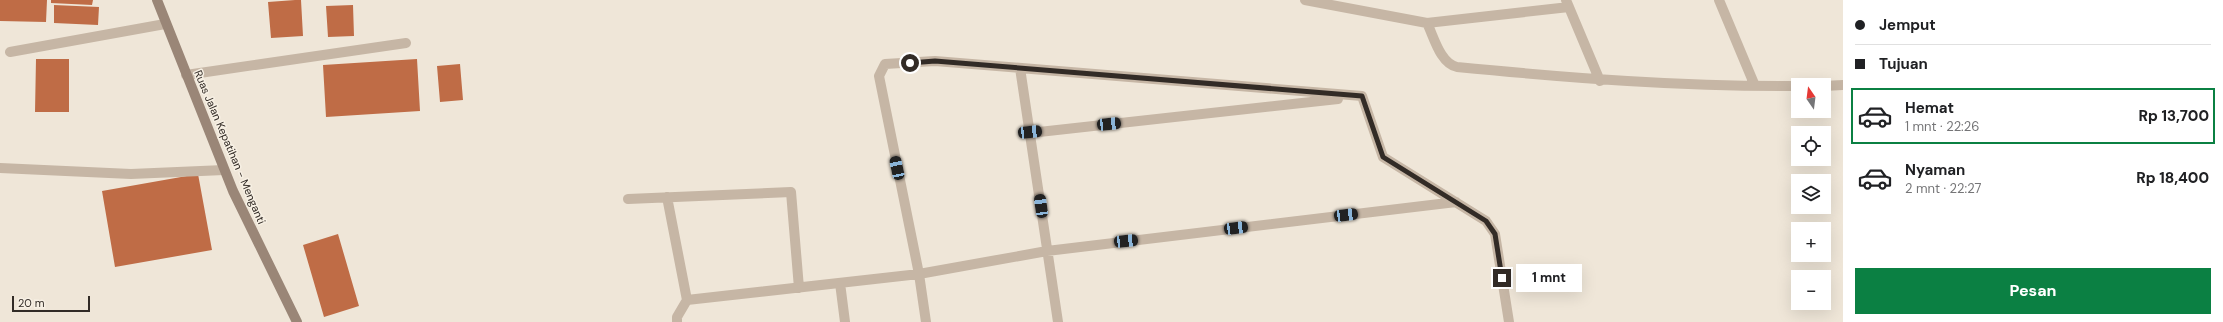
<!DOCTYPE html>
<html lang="id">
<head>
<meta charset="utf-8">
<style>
	body { margin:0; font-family:"DM Sans",sans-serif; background:#f6f6f6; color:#202124; height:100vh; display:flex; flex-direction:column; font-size:15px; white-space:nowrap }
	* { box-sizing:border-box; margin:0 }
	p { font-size:13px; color:#757577 }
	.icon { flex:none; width:22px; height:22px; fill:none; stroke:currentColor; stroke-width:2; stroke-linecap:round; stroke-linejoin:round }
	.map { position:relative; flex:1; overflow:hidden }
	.sheet { display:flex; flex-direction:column; background:#fff; width:380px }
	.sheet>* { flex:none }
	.hud { display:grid; align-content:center; height:88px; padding:0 12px; background:#fff }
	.needle { width:26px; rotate:346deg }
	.buttons { position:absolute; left:1791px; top:78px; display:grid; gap:8px }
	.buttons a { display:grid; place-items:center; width:40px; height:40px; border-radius:0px; background:#fff; box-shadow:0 4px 16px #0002; font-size:20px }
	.scale { position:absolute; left:12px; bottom:10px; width:78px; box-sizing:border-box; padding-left:4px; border:2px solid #322b26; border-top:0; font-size:11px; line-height:14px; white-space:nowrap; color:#322b26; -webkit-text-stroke:3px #f7f0e4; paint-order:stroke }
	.end { position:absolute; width:18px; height:18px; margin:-9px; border:5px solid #322b26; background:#fff; box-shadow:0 0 0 2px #fff }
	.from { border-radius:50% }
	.bubble { position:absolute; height:28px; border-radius:0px; background:#fff; box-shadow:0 4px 16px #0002; font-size:13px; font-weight:800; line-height:28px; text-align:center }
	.car { position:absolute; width:12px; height:24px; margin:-12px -6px; border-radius:5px; box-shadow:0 0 3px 1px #0007; background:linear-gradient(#222 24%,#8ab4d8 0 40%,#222 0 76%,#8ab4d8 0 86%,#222 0) }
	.hud b { display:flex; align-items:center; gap:14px; height:38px; font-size:15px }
	.hud b+b { border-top:1px solid #e0e0e0 }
	.hud i { width:10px; height:10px; background:#202124 }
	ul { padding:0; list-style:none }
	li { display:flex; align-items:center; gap:12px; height:56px; margin:0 8px 6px; padding:0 4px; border:2px solid transparent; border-radius:0px }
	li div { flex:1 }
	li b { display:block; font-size:15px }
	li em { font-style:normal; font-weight:800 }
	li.active { border-color:#0b8043 }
	li>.icon { width:36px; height:36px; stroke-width:1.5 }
	.action { display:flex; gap:8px; margin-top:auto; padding:8px 12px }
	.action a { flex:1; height:46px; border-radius:0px; background:#0b8043; color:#fff; font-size:16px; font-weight:800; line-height:46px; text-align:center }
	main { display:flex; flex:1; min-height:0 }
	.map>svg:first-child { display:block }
</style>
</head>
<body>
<main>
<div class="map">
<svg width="1843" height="322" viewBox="0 0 1843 322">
	<rect width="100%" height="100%" fill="#efe6d8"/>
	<path fill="#bf6c46" d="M0,0H47L46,22L0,21Z
		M51,0H93L92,5L51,3Z
		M295,0H301L303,36L271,38L268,2Z
		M54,5L99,7L98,25L54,23Z
		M353,5L354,36L328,37L326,6Z
		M36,59H69V112H35Z
		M417,59L420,111L326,117L323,65Z
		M460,64L463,100L440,102L437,66Z
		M198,174L212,250L115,267L102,191Z
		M338,234L359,306L324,317L303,245Z"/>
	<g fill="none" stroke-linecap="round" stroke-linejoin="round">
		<path stroke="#c6b6a5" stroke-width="10" d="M10,52L165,24
			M186,75L406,43"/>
		<path stroke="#c6b6a5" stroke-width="10" d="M1305,0L1427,23C1434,37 1440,63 1457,67C1571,78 1684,87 1798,86
			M1566,0L1600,81
			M1719,0L1755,86
			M1427,23L1569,7
			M1020,68L1058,322
			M1824,86L1843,85
			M1362,96L935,61L885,64L879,76L919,274L1047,251L1456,202
			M1362,96L1383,157L1486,221L1495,234L1509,322
			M1030,133L1338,99
			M0,168L131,174L224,170
			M667,197L687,300L677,317V322
			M628,199L791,192L799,288
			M840,283L845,322
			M687,300L919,274L926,322"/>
		<path stroke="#9a8677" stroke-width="10" d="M157,0L233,191L297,322"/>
	</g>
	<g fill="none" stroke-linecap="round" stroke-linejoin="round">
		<path stroke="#322b26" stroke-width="5" d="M910,63L935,61L1362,96L1383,157L1486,221L1495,234L1502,278"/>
	</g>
	<g text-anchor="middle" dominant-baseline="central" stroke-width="3" stroke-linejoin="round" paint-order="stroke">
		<g font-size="11" fill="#322b26" stroke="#f7f0e4">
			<text transform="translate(230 147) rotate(67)">Ruas Jalan Kepatihan - Menganti</text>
		</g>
	</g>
</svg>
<div class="buttons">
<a><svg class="needle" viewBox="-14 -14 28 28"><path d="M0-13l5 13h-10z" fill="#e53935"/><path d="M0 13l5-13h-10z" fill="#757577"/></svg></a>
<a><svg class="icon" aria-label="locate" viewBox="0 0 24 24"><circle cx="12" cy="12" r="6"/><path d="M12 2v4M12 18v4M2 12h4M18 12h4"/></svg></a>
<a><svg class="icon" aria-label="layers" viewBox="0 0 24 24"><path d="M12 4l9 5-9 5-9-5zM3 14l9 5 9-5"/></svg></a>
<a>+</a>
<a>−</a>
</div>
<div class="scale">20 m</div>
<i class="end from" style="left:910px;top:63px"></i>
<i class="end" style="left:1502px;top:278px"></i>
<div class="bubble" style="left:1516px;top:264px;width:66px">1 mnt</div>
<i class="car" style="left:1109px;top:124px;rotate:84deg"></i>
<i class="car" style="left:1030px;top:132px;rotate:84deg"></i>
<i class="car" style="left:897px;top:168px;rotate:348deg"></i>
<i class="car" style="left:1041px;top:206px;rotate:352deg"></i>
<i class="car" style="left:1346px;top:215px;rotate:83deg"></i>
<i class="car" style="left:1236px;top:228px;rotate:83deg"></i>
<i class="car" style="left:1126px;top:241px;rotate:84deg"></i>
</div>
<section class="sheet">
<div class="hud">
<b><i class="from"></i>Jemput</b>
<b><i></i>Tujuan</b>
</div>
<ul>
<li class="active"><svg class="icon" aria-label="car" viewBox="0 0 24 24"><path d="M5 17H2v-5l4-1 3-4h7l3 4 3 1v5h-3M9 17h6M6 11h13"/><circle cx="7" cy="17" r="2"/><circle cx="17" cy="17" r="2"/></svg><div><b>Hemat</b><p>1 mnt · 22:26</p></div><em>Rp 13,700</em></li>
<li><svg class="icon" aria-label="car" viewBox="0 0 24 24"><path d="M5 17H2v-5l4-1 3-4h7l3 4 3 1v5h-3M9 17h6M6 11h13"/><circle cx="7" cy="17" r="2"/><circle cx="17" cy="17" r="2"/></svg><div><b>Nyaman</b><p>2 mnt · 22:27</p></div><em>Rp 18,400</em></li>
</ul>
<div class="action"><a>Pesan</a></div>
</section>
</main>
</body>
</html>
